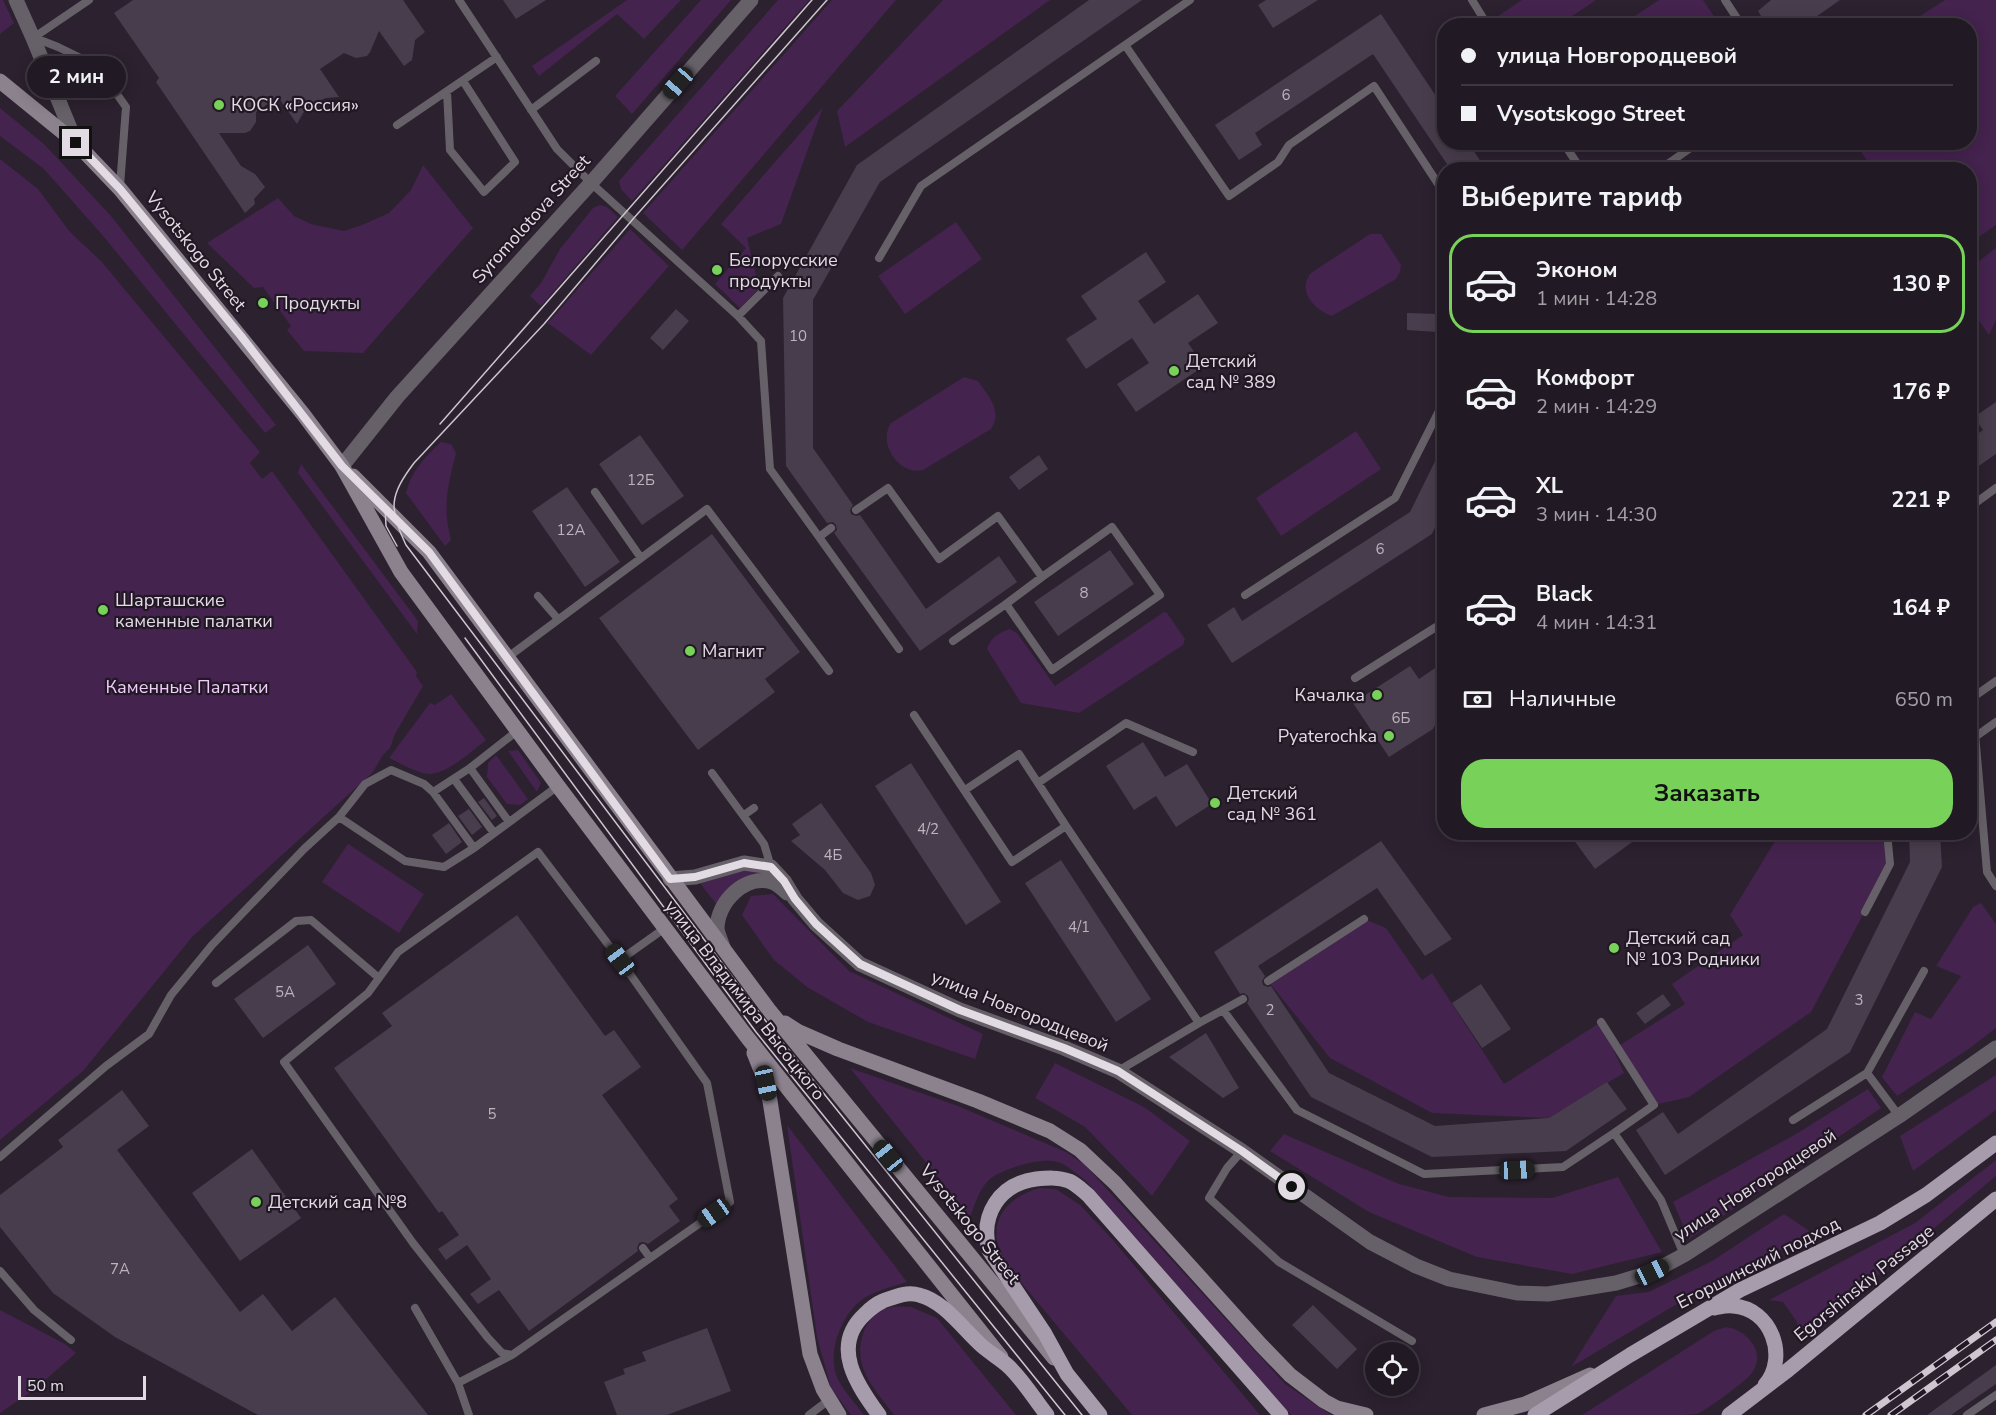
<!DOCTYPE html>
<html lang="ru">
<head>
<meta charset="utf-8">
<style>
	body { margin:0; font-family:"Nunito Sans",sans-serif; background:#2d2630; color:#f1f3f6; height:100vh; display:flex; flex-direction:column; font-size:22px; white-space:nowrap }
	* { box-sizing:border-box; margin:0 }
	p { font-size:20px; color:#a2a0a6 }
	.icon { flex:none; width:33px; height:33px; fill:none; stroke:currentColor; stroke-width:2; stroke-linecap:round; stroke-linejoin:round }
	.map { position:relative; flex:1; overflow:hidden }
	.panel { position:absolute; left:1437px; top:162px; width:540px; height:678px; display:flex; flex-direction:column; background:#211923; border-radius:24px; box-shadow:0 3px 15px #0003,0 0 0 2px #3e3841 }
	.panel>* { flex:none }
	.guide { position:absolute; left:1437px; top:18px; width:540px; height:132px; border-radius:24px; box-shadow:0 3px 15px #0003,0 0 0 2px #3e3841; display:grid; align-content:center; height:132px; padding:0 24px; background:#211923 }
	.tools { position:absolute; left:1365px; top:1342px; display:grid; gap:12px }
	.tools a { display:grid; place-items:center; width:54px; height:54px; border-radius:50%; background:#211923; box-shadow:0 3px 15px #0003,0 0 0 2px #3e3841; font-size:30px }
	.scale { position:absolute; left:18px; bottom:15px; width:128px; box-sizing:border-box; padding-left:6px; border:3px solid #e2dbe4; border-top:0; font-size:16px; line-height:21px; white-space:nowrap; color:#e2dbe4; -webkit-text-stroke:4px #221825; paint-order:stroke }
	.end { position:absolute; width:27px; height:27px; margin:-14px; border:8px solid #e2dbe4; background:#111; box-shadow:0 0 0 3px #111 }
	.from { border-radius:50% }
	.bubble { position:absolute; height:42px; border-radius:21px; background:#211923; box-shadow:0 3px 15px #0003,0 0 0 2px #3e3841; font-size:20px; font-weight:700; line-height:42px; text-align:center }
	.car { position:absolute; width:18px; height:36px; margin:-18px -9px; border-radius:8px; box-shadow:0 0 4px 2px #0007; background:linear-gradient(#222 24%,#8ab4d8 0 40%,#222 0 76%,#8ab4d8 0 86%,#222 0) }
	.guide b { display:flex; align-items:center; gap:21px; height:57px; font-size:22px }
	.guide b+b { border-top:2px solid #3e3841 }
	.guide i { width:15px; height:15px; background:#f1f3f6 }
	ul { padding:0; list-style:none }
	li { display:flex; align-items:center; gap:18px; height:99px; margin:0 12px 9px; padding:0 12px; border:3px solid transparent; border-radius:24px }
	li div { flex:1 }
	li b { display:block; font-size:22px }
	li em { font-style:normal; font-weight:700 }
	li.on { border-color:#78d158 }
	li>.icon { width:54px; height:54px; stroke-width:1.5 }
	h2 { padding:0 24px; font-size:27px; line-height:72px }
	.pay { display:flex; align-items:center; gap:15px; height:66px; padding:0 24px; font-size:22px }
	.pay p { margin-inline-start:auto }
	.primary-button { display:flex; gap:12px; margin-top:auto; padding:12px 24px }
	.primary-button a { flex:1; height:69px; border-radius:24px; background:#78d158; color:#111; font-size:24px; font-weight:700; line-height:69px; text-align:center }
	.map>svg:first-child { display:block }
</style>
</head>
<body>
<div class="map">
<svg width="1996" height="1415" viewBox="0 0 1996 1415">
	<rect width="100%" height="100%" fill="#2c212f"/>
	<path fill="#44234e" d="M0,0H3L14,23L0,34Z
		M627,0H681L644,39L617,14L539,76L532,66Z
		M701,0H731L632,114L615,96Z
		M778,0H809L632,201L621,189L619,181Z
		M832,0H896L682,250L643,213Z
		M943,0H1050L845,147L837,111Z
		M1522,0H1596L1559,25H1499L1494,19Z
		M1659,0H1703L1720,25H1621Z
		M1945,0H1996V225L1970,243V170L1873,169L1855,143L1970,142V26L1906,25Z
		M823,107L781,224L747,238L759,288L740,308L715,284L746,248L721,224Z
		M0,108L44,144L111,216L276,425L265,433L104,237L44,169L0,136Z
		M0,159L38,189L70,232L101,261L260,452L250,463L262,479L272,471L417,672L416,676L423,686L395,734L390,748L383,755L372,773L193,936L83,1071L0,1140Z
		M423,165L473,228L363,353L304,351L287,330L291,326L263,287L254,288L207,243L278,198L294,216L311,224L344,231L362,225L389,213L411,190Z
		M600,205L607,207L618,217L541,306L530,296L541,283L560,249L593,208Z
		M956,222L982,259L905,314L878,276Z
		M630,229L669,266L591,355L548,323Z
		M1370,234H1381L1401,265L1400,272L1396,279L1332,316C1315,310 1296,291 1311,273Z
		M1996,248V320L1989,335L1970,308V268Z
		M964,377L978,381C989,397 1003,411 991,429L923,470C899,476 877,443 891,423Z
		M1356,431L1381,469L1281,536L1256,498Z
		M441,442L451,444L456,453C448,486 442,506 451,540L445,546L406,493C411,471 425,457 441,442Z
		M301,464L418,621L417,634L298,473Z
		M1164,612L1167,613L1185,639L1183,645L1079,713L1021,703L987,649C990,638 999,633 1009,629L1017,633L1055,686Z
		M451,694L486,740C472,751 447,774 429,774C416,773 400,763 389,758L430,703L435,705Z
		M518,750L541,783L537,792L508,751Z
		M496,755L528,799L520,805L507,804L487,777L488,763Z
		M1780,833H1887L1890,864L1811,1012L1689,1097L1654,1105L1617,1047L1685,1004L1672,984L1743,935L1730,915Z
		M348,844L424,894L399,933L322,882Z
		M761,864L763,881L721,910L695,877Z
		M773,894L849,971L983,1034L975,1059L868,1022L807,987L774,960L742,915L751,896Z
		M1981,903L1996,924V1028L1970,1048L1897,1096L1882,1077L1915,1012L1931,1019L1961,976L1936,966L1973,907Z
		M1364,919L1386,928L1422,980L1432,973L1504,1084L1601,1022L1624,1073L1549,1118L1432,1113L1330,1058L1268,981Z
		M1055,1063L1144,1107L1190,1141L1152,1196L1085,1127L1035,1098Z
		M850,1068L958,1106L1066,1152L1084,1164L1285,1384L1331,1415H1291L1085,1180C1077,1174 1066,1164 1057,1162C1040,1157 1002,1169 990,1179C979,1189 975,1204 970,1217Z
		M1996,1075V1110L1913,1171L1900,1136Z
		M1868,1089L1881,1108L1689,1239L1673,1202L1796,1134Z
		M787,1125L907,1282C892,1287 873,1291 860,1301C841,1317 827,1353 837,1377C842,1389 856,1404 864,1415H851L831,1388L817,1337Z
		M1284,1134L1399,1184L1449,1197L1552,1198L1618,1177L1662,1252L1572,1274L1477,1257L1369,1212L1270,1151Z
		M1996,1160V1176L1799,1342L1797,1322L1783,1302L1769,1300L1915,1223Z
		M1040,1188L1056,1189L1080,1205L1112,1239L1260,1415H1132L1018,1279C1010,1267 1000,1255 997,1241C992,1212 1016,1194 1040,1188Z
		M1784,1214L1814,1234L1719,1279L1571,1367L1616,1296L1649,1292L1712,1261Z
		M911,1307L937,1318L1016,1415H894C883,1400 869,1385 863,1368C855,1344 865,1312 892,1307C898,1306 905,1307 911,1307Z
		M0,1310L65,1344L76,1353L35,1389L0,1413Z
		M1726,1327C1747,1330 1767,1352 1752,1373C1745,1382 1708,1409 1697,1414C1690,1415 1678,1415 1670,1415C1640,1415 1611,1415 1582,1415L1714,1331Z"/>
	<path fill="#483d4c" d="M133,0H403L425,32L415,40L412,60L404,66L379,31L370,52L367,56L356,58L344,53L320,69L339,97L326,98L313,103L303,113L297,124L278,97L256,112V122L250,131L245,133H219L241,166L255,174L265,187L254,199L255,204L245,213L156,82L159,78L114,13Z
		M503,0H546L516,19Z
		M1089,0H1142L880,182L813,300V448L853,505L850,510L851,514L856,516L860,515L926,609L999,556L1017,582L920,651L834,533L837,530L836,525L833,522L827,523L786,466L783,298L857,165Z
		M1266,0H1318L1273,28L1258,5Z
		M1771,0H1840L1803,26H1767L1758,11Z
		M1381,14L1444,108V142H1468L1486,170H1451L1373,54L1255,133L1262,145L1239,160L1215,125Z
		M1146,252L1166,282L1138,301L1154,324L1198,294L1218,323L1188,343L1204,366L1136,412L1117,384L1149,363L1132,338L1086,369L1066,339L1097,319L1081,296Z
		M676,309L689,321L663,350L650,338Z
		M1407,313L1438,314L1437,332L1407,330Z
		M1996,402V454L1970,472V439L1983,430L1974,417Z
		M640,435L684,496L642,525L599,464Z
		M1444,443V509L1432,534L1232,663L1207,625L1234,607L1242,621L1410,512Z
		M1039,455L1048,469L1019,490L1009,477Z
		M567,487L620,562L585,587L532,511Z
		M712,534L800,652L765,679L775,692L698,750L599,618Z
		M1110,550L1134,584L1058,636L1034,602Z
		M1444,662V707L1433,729L1389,757L1353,703L1410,666L1419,679Z
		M1143,742L1165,777L1187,764L1212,804L1176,827L1156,796L1134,810L1106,766Z
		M911,763L1001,902L966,925L875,786Z
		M484,798L497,816L492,820L478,802Z
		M821,803L871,873L875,885L870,896L858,900L843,893L825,870L791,841L800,835L792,824Z
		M469,809L482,827L472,835L458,816Z
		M449,823L462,842L446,854L432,835Z
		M1583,832H1646L1595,869L1573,839Z
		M1909,832H1940L1942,867L1850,1052L1665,1175L1636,1130L1663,1112L1678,1134L1827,1029L1910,862Z
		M1381,841L1452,939L1425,956L1377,888L1258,966L1265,976L1262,981L1263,985L1268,987L1271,986L1329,1073L1435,1126L1549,1118L1607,1082L1627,1109L1566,1151L1432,1157L1311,1097L1247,1003L1249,1000L1248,996L1244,993L1240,994L1214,952Z
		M1061,860L1151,999L1116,1022L1025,883Z
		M517,915L605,1036L614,1030L641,1067L602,1095L678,1199L669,1206L680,1221L648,1244L643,1242L639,1243L637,1248L638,1251L529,1331L499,1290L478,1304L470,1294L491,1279L467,1245L446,1260L438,1249L459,1235L442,1211L439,1213L334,1068L392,1026L382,1013Z
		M308,945L336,984L263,1038L234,999Z
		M1481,984L1511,1029L1482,1048L1452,1003Z
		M1663,994L1671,1005L1645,1024L1636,1013Z
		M1206,1033L1239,1088L1223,1098L1169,1057Z
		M122,1090L149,1126L117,1150L240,1312L263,1294L292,1331L335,1297L428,1415H258L115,1337L53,1293L0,1227V1195L63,1147L58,1140Z
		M252,1149L301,1218L240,1261L192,1193Z
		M1313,1305L1357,1349L1337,1369L1292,1325Z
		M707,1328L731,1391L667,1415H617L604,1382L625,1374L623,1369L646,1361L642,1352Z
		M1996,1365V1384L1951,1415H1927Z"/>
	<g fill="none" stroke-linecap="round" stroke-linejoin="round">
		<path stroke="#666168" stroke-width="8" d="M459,0L557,149L591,183L738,316L761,341L770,469L819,537L831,528
			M1190,0L1125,45L1229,196L1278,162L1289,145L1374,86L1444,193
			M1472,0L1488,26
			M1725,0L1742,26
			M33,38L89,0
			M35,38L58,47L97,66L126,107L120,186
			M447,92L450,150L484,192L515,162L463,81
			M531,110L596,61
			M397,125L497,57
			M1563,142L1578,165V170
			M1659,170L1699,142
			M879,258L921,186L1125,45
			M738,316L778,276
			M595,492L641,558
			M1970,507L1996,488
			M856,510L888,488L939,559L998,516L1042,577L1112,527L1160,595L1052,670L1006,604L1042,577
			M819,537L899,649
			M1245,595L1395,498L1444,401
			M538,596L558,619
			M953,641L1006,604
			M508,657L707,509L829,671
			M1970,676L1987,872L1996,886
			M1355,678L1436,627L1444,624
			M1972,698L1996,681
			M914,715L1012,862L1066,826L1199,1023L1118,1071
			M1975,737L1996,722
			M470,768L509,822
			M712,773L764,844L771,867
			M454,779L494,833
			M1038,783L1126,723L1193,752
			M965,790L1019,754L1066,826
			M433,792L474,848
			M744,815L754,808
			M339,817L405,861L444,867L474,848L558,786
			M1865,912L1890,864L1887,832
			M620,960L707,1083L730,1202L512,1355L502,1353L488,1338L413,1243L284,1062L368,993L398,952L538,852L620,960L665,928
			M1268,981L1364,919
			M216,983L296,921L311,920L379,978
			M1223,1010L1243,999
			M1601,1022L1654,1105L1614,1133L1661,1200L1684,1255
			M1199,1023L1223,1010L1297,1110L1424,1174L1563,1167L1614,1133
			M1867,1073L1924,971
			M1793,1120L1867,1073L1899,1116
			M1242,1151L1227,1168L1209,1198L1279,1262L1412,1341
			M0,1157L106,1066L149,1034L171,995L212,945L304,849L339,817L365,784L391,770L424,784L433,792L470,768L517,731
			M643,1248L650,1258
			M0,1271L34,1310L71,1340
			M415,1308L458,1383L469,1415
			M458,1383L512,1355
			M809,1415L829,1400
			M1967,1415L1996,1395"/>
		<path stroke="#666168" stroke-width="15" d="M16,0L33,38L76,143"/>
		<path stroke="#666168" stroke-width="15" d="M342,466L397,397L591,183L751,0
			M670,879L695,877L744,863L771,867L784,881L795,899L816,924L860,964L960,1010L1064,1048L1118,1071L1242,1151L1370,1242L1416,1266L1449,1279L1517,1293L1548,1294L1616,1283L1652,1272L1684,1255L1899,1116L1996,1048
			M723,947C721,941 718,935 717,929C717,902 745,874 772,882C777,884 783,889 787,893"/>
		<path stroke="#8b828e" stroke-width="15" d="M0,81L76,143L120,189L303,414L342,466L401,572L558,786L747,1037L1001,1357
			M353,476L429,552L769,1010L1054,1358
			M785,1023L799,1032L838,1049L978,1101L1050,1131L1080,1150L1115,1183L1261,1345L1290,1375L1324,1401L1337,1408L1366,1415
			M754,1053L766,1083L770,1101L810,1354L823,1389L839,1415
			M1484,1415L1525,1404L1590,1375"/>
		<path stroke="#a79cab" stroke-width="15" d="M1714,1308C1720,1307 1727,1305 1733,1306C1771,1308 1789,1357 1765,1385
			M879,1415C857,1385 830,1346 865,1314C870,1309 876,1304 883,1301C894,1297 907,1291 919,1295C944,1301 963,1329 982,1346C990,1353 999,1358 1007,1365C1022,1378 1035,1400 1047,1415
			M1100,1415L1067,1374L1045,1334L989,1250C980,1215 999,1184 1036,1179C1047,1178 1058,1177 1069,1181C1076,1184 1082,1190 1088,1195L1281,1415
			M1535,1415L1630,1355L1740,1290L1880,1223L1926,1195L1996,1143
			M1729,1415L1788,1370L1996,1199"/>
		<path stroke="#cdc5cf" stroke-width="1.5" d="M827,0L633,219L544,324L414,463C390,495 388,508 406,545L768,1024L1082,1415
			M440,424L812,0
			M385,507L386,526L397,546
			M465,638L756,1032L1065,1415"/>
		<g stroke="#cdc5cf" stroke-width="7">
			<path id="rail" d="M1866,1415L1996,1322
				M1891,1415L1996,1340"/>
		</g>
		<use href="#rail" stroke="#221825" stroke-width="4.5" stroke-dasharray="14" stroke-linecap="butt"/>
	</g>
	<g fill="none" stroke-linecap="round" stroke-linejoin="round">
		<path stroke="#e2dbe4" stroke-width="8" d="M76,143L120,189L241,336L342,466L429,552L670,879L695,877L744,863L771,867L784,881L795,899L816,924L860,964L960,1010L1064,1048L1118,1071L1242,1151L1292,1187"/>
	</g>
	<g fill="#78d158" stroke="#221825" stroke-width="2">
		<circle cx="219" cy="105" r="6"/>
		<circle cx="717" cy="270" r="6"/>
		<circle cx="263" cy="303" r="6"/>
		<circle cx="1174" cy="371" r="6"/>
		<circle cx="103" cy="610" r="6"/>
		<circle cx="690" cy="651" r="6"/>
		<circle cx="1377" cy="695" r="6"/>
		<circle cx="1389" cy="736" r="6"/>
		<circle cx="1215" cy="803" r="6"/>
		<circle cx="1614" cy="948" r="6"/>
		<circle cx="256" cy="1202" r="6"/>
	</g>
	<g text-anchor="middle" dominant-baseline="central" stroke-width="4.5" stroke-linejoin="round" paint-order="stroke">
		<g font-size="15" fill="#bcb4be">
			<text x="1286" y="95">6</text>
			<text x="798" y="336">10</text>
			<text x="641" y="480">12Б</text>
			<text x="571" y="530">12А</text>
			<text x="1380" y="549">6</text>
			<text x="1084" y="593">8</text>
			<text x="1401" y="718">6Б</text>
			<text x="928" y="829">4/2</text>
			<text x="833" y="855">4Б</text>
			<text x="1079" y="927">4/1</text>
			<text x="285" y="992">5А</text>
			<text x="1859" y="1000">3</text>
			<text x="1270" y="1010">2</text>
			<text x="492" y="1114">5</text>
			<text x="120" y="1269">7А</text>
		</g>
		<g font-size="18" fill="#e2dbe4" stroke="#221825" text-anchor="start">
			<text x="231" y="105">КОСК «Россия»</text>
			<text x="729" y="260">Белорусские<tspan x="729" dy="21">продукты</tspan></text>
			<text x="275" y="303">Продукты</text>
			<text x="1186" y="361">Детский<tspan x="1186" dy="21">сад № 389</tspan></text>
			<text x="115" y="600">Шарташские<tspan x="115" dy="21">каменные палатки</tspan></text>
			<text x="702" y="651">Магнит</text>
			<text x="1365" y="695" text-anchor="end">Качалка</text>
			<text x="1377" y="736" text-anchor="end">Pyaterochka</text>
			<text x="1227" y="793">Детский<tspan x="1227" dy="21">сад № 361</tspan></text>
			<text x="1626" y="938">Детский сад<tspan x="1626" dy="21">№ 103 Родники</tspan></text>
			<text x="268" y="1202">Детский сад №8</text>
		</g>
		<g font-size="18" fill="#e2dbe4" stroke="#221825">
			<text transform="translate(531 219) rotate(-48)">Syromolotova Street</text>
			<text transform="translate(196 251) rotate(51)">Vysotskogo Street</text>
			<text transform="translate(745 1000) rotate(52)">улица Владимира Высоцкого</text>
			<text transform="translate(1020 1011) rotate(22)">улица Новгородцевой</text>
			<text transform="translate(1755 1185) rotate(-33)">улица Новгородцевой</text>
			<text transform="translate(970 1224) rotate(51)">Vysotskogo Street</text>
			<text transform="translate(1758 1263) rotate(-27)">Егоршинский подход</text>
			<text transform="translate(1864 1283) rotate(-39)">Egorshinskiy Passage</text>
		</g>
		<g font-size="18" fill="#efcafb" stroke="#221825">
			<text x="187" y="687">Каменные Палатки</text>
		</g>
	</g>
</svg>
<div class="tools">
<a><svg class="icon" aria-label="locate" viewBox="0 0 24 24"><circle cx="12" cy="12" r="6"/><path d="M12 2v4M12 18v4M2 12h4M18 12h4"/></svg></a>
</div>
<div class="scale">50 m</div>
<i class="end from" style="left:1292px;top:1187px"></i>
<i class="end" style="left:76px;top:143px"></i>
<div class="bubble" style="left:27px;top:56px;width:99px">2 мин</div>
<i class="car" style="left:678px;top:83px;rotate:221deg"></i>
<i class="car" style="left:620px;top:960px;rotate:323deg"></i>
<i class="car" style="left:766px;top:1083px;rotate:168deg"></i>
<i class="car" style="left:888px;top:1156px;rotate:321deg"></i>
<i class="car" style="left:1517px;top:1170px;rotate:87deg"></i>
<i class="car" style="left:714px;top:1213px;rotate:235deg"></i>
<i class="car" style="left:1652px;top:1272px;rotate:63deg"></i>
<div class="guide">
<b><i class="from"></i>улица Новгородцевой</b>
<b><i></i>Vysotskogo Street</b>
</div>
<section class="panel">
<h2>Выберите тариф</h2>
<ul>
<li class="on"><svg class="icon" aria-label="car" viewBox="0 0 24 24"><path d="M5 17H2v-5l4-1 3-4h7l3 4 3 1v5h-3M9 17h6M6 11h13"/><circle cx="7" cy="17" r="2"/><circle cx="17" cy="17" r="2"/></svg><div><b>Эконом</b><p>1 мин · 14:28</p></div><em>130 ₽</em></li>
<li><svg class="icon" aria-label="car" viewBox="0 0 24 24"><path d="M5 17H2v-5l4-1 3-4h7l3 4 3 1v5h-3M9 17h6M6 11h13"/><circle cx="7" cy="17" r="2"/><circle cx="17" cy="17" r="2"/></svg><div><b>Комфорт</b><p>2 мин · 14:29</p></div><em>176 ₽</em></li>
<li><svg class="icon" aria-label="car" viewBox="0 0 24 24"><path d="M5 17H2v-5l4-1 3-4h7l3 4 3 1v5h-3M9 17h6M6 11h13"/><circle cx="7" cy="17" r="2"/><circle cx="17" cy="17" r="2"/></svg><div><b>XL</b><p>3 мин · 14:30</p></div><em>221 ₽</em></li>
<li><svg class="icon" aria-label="car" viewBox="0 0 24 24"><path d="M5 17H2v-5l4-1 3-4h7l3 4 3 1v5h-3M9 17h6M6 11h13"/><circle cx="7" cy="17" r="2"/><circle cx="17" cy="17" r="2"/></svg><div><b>Black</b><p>4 мин · 14:31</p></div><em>164 ₽</em></li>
</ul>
<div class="pay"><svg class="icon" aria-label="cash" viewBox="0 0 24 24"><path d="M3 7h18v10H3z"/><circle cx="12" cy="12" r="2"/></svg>Наличные<p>650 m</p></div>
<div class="primary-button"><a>Заказать</a></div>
</section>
</div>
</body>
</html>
